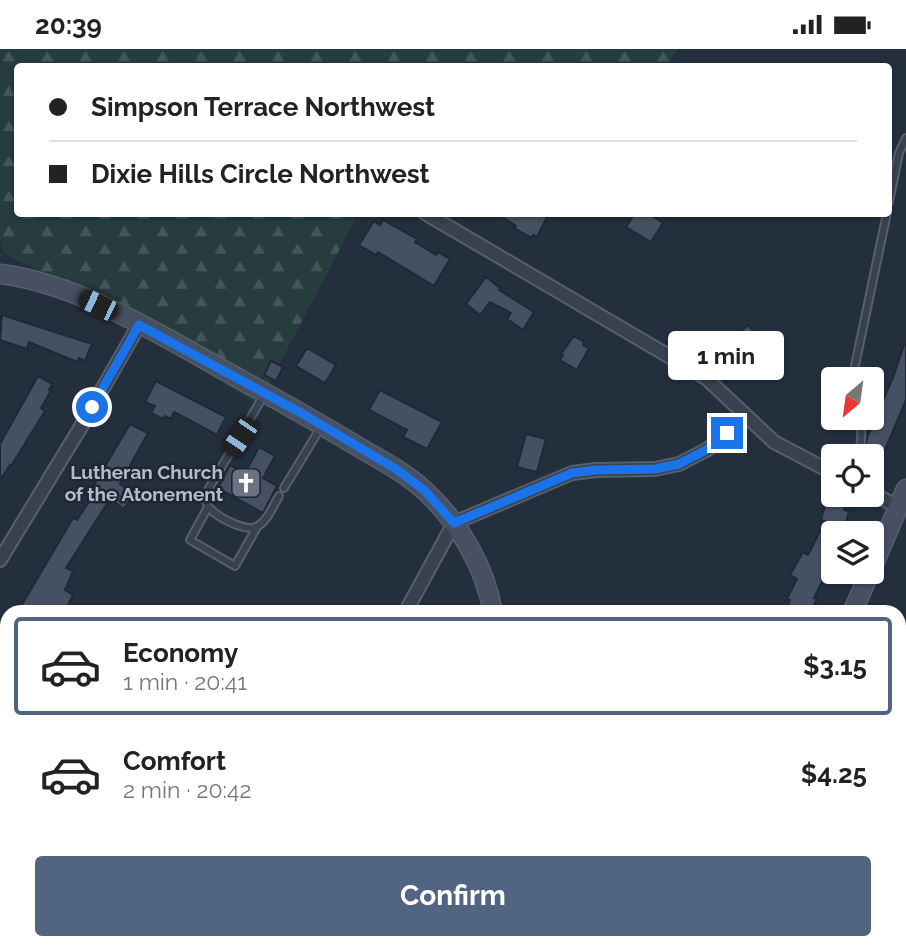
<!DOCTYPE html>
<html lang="en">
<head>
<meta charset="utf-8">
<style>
	body { margin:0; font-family:Raleway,sans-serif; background:#f2f2f2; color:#222; height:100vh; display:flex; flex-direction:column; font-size:26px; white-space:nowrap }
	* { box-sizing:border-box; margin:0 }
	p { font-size:23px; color:#767676 }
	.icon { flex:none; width:38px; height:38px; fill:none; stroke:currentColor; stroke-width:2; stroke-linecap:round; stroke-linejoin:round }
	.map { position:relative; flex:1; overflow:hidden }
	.details { position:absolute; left:0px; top:556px; width:906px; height:345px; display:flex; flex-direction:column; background:#fff; border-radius:21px 21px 0 0; box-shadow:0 2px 5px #0004 }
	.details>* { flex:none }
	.hud { position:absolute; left:14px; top:14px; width:878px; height:154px; border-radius:7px; box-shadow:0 2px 5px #0004; display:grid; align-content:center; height:154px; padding:0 35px; background:#fff }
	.needle { width:46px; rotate:209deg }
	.buttons { position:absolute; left:821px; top:318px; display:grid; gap:14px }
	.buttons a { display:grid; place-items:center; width:63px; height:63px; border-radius:7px; background:#fff; box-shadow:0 2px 5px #0004; font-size:35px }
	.end { position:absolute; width:32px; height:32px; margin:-16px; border:9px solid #1a73e8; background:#fff; box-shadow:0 0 0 4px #fff }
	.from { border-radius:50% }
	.bubble { position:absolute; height:49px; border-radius:7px; background:#fff; box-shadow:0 2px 5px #0004; font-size:23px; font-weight:700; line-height:49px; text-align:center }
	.car { position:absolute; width:21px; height:42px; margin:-21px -10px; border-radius:9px; box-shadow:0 0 5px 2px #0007; background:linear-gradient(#222 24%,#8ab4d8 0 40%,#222 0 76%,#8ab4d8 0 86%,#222 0) }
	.hud b { display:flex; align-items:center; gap:24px; height:66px; font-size:26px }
	.hud b+b { border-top:2px solid #e0e0e0 }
	.hud i { width:18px; height:18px; background:#222 }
	ul { padding:12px 0 0; list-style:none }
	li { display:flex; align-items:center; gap:21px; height:98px; margin:0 14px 10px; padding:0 21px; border:4px solid transparent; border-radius:7px }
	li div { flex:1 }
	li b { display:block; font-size:26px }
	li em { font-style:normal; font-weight:700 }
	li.active { border-color:#516482 }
	li>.icon { width:63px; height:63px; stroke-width:1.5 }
	.button { display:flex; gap:14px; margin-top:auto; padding:14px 35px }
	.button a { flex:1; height:80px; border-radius:7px; background:#516482; color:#fff; font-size:28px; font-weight:700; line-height:80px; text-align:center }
	.status { display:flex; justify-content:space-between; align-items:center; height:49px; padding:0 35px; background:#fff; direction:ltr }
	.status svg { height:19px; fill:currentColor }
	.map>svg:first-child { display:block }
</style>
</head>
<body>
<div class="status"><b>20:39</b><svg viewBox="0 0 49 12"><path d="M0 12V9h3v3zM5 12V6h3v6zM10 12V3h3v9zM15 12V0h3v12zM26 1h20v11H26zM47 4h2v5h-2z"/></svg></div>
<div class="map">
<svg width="906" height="900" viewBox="0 0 906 900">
	<defs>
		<pattern id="forest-firs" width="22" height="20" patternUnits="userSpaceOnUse" patternTransform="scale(1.75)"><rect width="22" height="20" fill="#263c3f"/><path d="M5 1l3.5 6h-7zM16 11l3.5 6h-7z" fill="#435659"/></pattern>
	</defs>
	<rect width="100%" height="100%" fill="#242f3e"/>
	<path fill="url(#forest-firs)" d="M0,0H678L666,18H18V164L358,165L258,356L96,249L4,205L0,208V205L3,204L0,190Z"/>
	<path fill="#455162" stroke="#1f2835" stroke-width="2" d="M496,164H549L537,188L533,186L532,189L514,179L516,177Z
		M635,164H648L663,174L651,193L626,178Z
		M383,171L417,190L415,193L436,206L438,203L450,210L434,237L378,203L376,206L359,196L374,172L380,176Z
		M486,228L500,239L499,241L534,263L523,281L507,270L511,264L490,253L480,266L466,255Z
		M2,266L92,295L85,312L79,309L77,313L29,293L27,300L0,291Z
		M748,276L758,287L750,294L740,283Z
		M574,287L584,293L583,296L589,299L577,321L560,311L563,306L561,305Z
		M904,296H906V351L882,408L865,401L867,389L894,326Z
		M307,299L336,316L325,334L296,317Z
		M271,312L283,318L276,332L264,326Z
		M38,327L52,335L49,341L51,342L41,359L45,362L11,417L10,416L0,431V395Z
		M156,332L226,368L217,386L174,363L171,370L165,367L163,370L151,364L155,357L145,353Z
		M380,341L442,373L427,400L403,388L407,381L369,361Z
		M130,375L148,384L120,435L134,445L124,460L110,450L66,519L73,522L65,541L73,546L64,564H17L73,469L77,471L96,442L92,439Z
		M526,385L546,390L537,423L517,418Z
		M259,398L275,407L263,429L277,437L263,464L218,439L230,416L245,424Z
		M836,447L847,450L844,461L849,462L845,477L833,476V511L814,549L817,550L810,564H797L787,558L790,551L787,550L797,530L790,526L803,503L808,506L825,472L821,471L826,453L834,455Z"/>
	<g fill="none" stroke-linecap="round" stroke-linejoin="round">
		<g stroke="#565f6c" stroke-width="10">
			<path id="lane" d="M889,153L899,104L906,89
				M852,331L887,164
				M264,346L209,439C207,444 205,450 207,455C211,466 245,483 256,478C267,473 273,457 279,447
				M857,369C864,380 861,395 858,408
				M284,439L321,378
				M208,458L190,491L235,517L257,478
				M900,719L906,720
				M742,894V900
				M776,894L777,900
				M540,900L543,894"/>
		</g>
		<g stroke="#565f6c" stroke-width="16">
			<path id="street" d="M425,164L706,329L774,393L833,424
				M872,444L898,458
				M0,511L79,381L139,276
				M405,564L454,474L572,424L596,421L655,420L679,415L708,400L746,367
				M0,785L7,789
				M199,894L209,900
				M810,894L811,900
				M235,900L238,894"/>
		</g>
		<g stroke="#565f6c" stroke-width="21">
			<path id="secondary" d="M0,225C90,236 186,302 265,344C298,362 330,381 362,400C383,412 405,424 424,441C458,472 485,517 493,564
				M872,519L906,440
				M852,564L870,523
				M900,872H906"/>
		</g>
		<use href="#lane" stroke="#38414e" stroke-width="6"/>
		<use href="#street" stroke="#38414e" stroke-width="12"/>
		<use href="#secondary" stroke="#465061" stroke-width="18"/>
	</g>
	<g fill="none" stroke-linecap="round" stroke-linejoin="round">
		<path stroke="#1a73e8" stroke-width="9" d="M92,358L139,276L303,365L396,420L424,441L454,474L572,424L596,421L655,420L679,415L708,400L727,384"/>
	</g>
	<defs>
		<g id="church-square" transform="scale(1.575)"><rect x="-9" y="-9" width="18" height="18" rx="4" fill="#6b7280" stroke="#1d2633"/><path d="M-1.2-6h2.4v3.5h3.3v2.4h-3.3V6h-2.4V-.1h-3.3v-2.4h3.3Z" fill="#fff"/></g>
	</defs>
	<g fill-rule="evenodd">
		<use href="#church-square" x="246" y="434"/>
	</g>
	<g text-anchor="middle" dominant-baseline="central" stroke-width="5" stroke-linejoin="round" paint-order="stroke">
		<g font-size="19" font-weight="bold" fill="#b4bcc9" stroke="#1d2633" text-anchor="end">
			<text x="223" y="423">Lutheran Church<tspan x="223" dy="22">of the Atonement</tspan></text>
		</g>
	</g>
</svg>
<div class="buttons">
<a><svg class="needle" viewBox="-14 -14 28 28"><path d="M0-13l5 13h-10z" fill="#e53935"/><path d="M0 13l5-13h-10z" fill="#767676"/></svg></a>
<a><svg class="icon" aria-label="locate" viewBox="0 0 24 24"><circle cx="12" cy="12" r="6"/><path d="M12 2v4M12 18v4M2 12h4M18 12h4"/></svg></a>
<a><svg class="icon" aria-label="layers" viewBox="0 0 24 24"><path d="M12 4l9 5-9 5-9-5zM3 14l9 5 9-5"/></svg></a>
</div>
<i class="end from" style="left:92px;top:358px"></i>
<i class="end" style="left:727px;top:384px"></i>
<div class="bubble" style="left:668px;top:282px;width:116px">1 min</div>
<i class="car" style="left:98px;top:256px;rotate:296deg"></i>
<i class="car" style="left:240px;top:388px;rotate:214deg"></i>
<div class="hud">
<b><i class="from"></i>Simpson Terrace Northwest</b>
<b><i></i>Dixie Hills Circle Northwest</b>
</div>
<section class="details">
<ul>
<li class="active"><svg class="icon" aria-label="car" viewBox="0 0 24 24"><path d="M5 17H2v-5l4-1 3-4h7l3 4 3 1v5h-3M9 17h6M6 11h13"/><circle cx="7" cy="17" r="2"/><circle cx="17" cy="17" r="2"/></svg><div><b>Economy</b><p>1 min · 20:41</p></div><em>$3.15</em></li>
<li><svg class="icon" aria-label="car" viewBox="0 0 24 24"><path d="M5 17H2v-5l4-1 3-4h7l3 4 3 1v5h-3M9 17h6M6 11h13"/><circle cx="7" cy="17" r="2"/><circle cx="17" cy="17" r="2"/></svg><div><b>Comfort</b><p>2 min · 20:42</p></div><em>$4.25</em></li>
</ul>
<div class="button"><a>Confirm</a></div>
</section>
</div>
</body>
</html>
